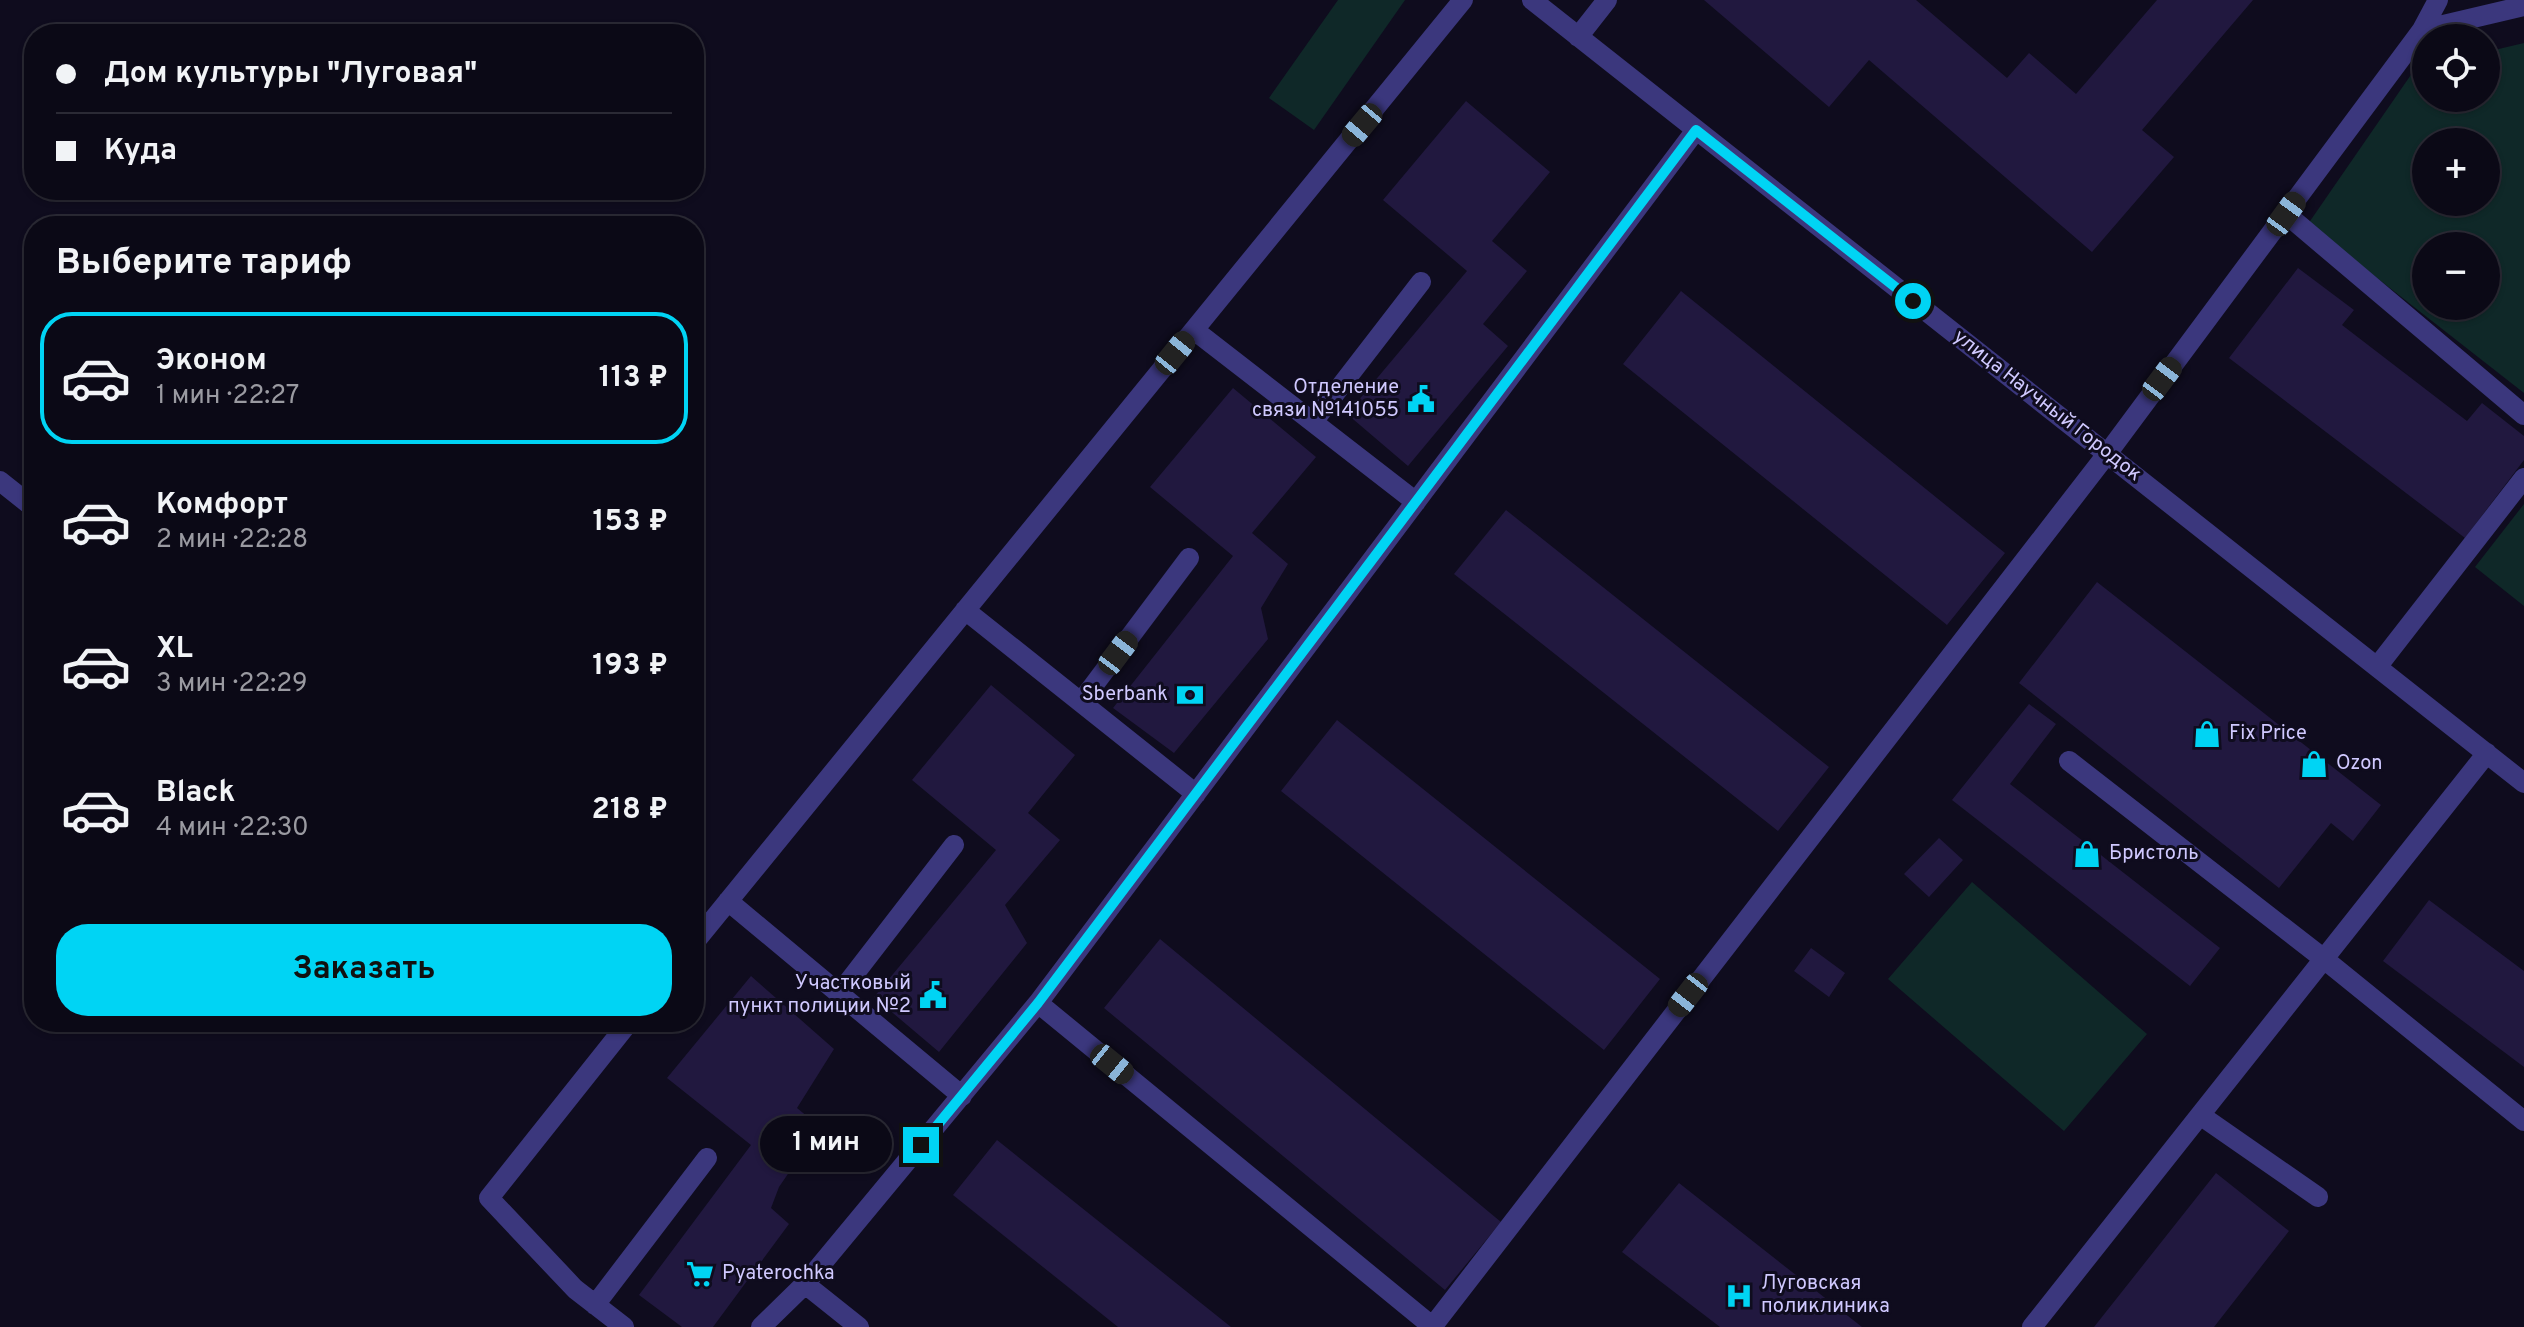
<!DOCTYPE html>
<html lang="ru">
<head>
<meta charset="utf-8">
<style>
	body { margin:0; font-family:Overpass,sans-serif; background:#14121f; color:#f1f3f6; height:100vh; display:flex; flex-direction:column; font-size:30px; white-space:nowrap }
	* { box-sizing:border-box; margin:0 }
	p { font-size:26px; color:#9a9aa1 }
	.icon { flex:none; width:44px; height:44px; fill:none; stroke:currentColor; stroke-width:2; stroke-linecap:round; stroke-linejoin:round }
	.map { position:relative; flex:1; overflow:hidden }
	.panel { position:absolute; left:24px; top:216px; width:680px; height:816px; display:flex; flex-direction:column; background:#0b0916; border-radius:32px; box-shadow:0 2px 6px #0004,0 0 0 2px #2b2a35 }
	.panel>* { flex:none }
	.guide { position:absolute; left:24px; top:24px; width:680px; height:176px; border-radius:32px; box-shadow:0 2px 6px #0004,0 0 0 2px #2b2a35; display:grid; align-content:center; height:176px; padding:0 32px; background:#0b0916 }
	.controls { position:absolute; left:2412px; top:24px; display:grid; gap:16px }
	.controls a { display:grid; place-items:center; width:88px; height:88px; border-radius:50%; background:#0b0916; box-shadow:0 2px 6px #0004,0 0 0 2px #2b2a35; font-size:40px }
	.end { position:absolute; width:36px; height:36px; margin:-18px; border:10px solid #00d4f4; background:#111; box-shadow:0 0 0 4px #111 }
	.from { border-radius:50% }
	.bubble { position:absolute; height:56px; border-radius:28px; background:#0b0916; box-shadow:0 2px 6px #0004,0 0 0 2px #2b2a35; font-size:26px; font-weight:700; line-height:56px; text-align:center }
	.car { position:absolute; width:24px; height:48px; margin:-24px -12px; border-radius:10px; box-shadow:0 0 6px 2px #0007; background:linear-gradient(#222 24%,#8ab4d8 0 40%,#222 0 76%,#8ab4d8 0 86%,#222 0) }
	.guide b { display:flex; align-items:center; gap:28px; height:76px; font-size:30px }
	.guide b+b { border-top:2px solid #2b2a35 }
	.guide i { width:20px; height:20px; background:#f1f3f6 }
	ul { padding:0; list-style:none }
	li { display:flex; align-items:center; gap:24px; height:132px; margin:0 16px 12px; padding:0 16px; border:4px solid transparent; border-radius:32px }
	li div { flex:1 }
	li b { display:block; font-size:30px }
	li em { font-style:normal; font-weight:700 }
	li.active { border-color:#00d4f4 }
	li>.icon { width:72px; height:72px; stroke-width:1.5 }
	h2 { padding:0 32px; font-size:36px; line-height:96px }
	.button { display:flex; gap:16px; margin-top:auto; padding:16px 32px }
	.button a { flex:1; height:92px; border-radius:32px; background:#00d4f4; color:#111; font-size:32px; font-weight:700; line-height:92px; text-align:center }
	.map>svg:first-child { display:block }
</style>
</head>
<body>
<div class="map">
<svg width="2524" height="1327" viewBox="0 0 2524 1327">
	<rect width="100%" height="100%" fill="#0f0c1e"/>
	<path fill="#0f2828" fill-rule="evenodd" d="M1338,0H1405L1314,130L1269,98Z
		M2524,43V393L2308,224L2426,53V98H2486V52ZM2426,142H2486V202H2426ZM2426,246H2486V306H2426Z
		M2524,504V606L2475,567Z
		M1972,882L2147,1034L2064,1131L1888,979Z"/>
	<path fill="#21183f" d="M1704,0H1916L2007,78L2029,53L2076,94L2157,0H2253L2142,130L2174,157L2092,252L1869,60L1829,107Z
		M1466,101L1550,172L1492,241L1527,271L1483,324L1508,346L1408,466L1347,414L1467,271L1383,200Z
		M2298,268L2354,310L2342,325L2467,421L2482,403L2524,436V460L2465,538L2229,358Z
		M1681,291L2005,553L1947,625L1623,364Z
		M1233,388L1316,457L1252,533L1288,564L1261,608L1268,639L1174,753L1113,708L1233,556L1150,487Z
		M1506,510L1829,767L1778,831L1454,574Z
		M2097,582L2381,805L2353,841L2331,823L2279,888L2019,683Z
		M991,685L1075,755L1028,813L1060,840L1005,905L1027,943L939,1052L874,997L996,850L912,780Z
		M2029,704L2056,724L2010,784L2220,948L2190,986L1952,800Z
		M1337,720L1660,979L1604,1050L1281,791Z
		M1939,838L1963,860L1929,897L1904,874Z
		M2429,900L2524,971V1067L2383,961Z
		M1160,939L1501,1222L1445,1290L1104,1008Z
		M1811,948L1845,973L1829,997L1794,971Z
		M751,976L834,1049L797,1108L820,1127L779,1187L771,1208L789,1224L713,1327H682L639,1295L751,1145L667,1078Z
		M997,1140L1231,1327H1118L953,1195Z
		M2216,1173L2289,1231L2214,1327H2094Z
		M1679,1183L1862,1327H1720L1622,1252Z"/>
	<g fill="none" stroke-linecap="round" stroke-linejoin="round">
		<path stroke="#3b377d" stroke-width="20" d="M1532,0L2524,783
			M2422,30L2524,6
			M1578,37L1607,0
			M2286,214L2524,415
			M1194,330L1416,502
			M1313,422L1421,282
			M0,481L34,508
			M965,610L1196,794
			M2377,667L2524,478
			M1081,702L1189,558
			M2069,761L2324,959L2524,1121
			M728,901L962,1096
			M694,943L1463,0
			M839,994L954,845
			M1038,1003L1433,1327
			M2200,1115L2318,1197
			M805,1284L859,1327
			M595,1305L707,1158
			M624,1327L575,1289L489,1198L629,1022
			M761,1327L805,1284L1038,1003L1696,130
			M1432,1327L2107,454L2422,30L2438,0
			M2032,1327L2487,753"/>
	</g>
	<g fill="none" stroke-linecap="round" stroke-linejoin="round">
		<path stroke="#00d4f4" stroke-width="10" d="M921,1145L1038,1003L1696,130L1913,301"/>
	</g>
	<defs>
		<g id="civic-bare" transform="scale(2.16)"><path d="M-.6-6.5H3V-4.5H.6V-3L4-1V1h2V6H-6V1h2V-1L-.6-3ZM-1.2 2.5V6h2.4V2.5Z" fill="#00d4f4" stroke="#0f0c1e" stroke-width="2.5" paint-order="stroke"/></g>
		<g id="bank-bare" transform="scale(2.16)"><path d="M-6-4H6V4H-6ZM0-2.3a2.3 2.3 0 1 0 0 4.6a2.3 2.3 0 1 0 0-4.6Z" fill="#00d4f4" stroke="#0f0c1e" stroke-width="2.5" paint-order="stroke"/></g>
		<g id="shop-bare" transform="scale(2.16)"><path d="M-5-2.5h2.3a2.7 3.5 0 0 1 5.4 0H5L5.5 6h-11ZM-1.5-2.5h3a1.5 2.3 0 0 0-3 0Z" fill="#00d4f4" stroke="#0f0c1e" stroke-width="2.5" paint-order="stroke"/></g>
		<g id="supermarket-bare" transform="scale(2.16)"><path d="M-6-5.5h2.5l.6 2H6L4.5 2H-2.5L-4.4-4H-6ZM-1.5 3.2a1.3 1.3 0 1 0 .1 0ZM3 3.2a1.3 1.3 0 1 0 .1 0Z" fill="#00d4f4" stroke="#0f0c1e" stroke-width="2.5" paint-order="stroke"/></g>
		<g id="hospital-bare" transform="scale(2.16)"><path d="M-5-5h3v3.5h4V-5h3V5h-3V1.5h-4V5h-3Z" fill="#00d4f4" stroke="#0f0c1e" stroke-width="2.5" paint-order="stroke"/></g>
	</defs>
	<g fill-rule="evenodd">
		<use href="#civic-bare" x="1421" y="399"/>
		<use href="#bank-bare" x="1190" y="695"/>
		<use href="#shop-bare" x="2207" y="734"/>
		<use href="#shop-bare" x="2314" y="764"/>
		<use href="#shop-bare" x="2087" y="854"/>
		<use href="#civic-bare" x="933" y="995"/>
		<use href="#supermarket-bare" x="700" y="1274"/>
		<use href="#hospital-bare" x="1739" y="1296"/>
	</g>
	<g text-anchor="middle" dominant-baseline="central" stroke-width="6" stroke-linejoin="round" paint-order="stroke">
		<g font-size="20" fill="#d0c9ff" stroke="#0f0c1e" text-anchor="start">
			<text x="1399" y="388" text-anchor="end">Отделение<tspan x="1399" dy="23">связи №141055</tspan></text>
			<text x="1168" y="695" text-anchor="end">Sberbank</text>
			<text x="2229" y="734">Fix Price</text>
			<text x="2336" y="764">Ozon</text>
			<text x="2109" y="854">Бристоль</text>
			<text x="911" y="984" text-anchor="end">Участковый<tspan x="911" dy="23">пункт полиции №2</tspan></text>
			<text x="722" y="1274">Pyaterochka</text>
			<text x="1761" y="1284">Луговская<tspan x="1761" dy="23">поликлиника</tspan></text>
		</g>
		<g font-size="20" fill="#d0c9ff" stroke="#0f0c1e">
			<text transform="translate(2047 406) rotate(38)">улица Научный Городок</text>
		</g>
	</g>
</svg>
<div class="controls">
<a><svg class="icon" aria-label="locate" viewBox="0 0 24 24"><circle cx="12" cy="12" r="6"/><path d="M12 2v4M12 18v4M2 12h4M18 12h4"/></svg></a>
<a>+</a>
<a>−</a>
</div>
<i class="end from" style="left:1913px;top:301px"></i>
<i class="end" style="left:921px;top:1145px"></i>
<div class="bubble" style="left:760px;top:1116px;width:132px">1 мин</div>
<i class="car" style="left:1362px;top:125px;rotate:220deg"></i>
<i class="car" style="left:2286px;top:214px;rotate:36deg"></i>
<i class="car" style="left:1175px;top:353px;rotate:39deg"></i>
<i class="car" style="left:2162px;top:379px;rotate:37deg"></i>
<i class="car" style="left:1118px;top:653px;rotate:37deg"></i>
<i class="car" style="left:1688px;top:995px;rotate:218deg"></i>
<i class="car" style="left:1112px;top:1064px;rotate:129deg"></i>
<div class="guide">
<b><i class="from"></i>Дом культуры &quot;Луговая&quot;</b>
<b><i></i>Куда</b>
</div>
<section class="panel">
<h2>Выберите тариф</h2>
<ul>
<li class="active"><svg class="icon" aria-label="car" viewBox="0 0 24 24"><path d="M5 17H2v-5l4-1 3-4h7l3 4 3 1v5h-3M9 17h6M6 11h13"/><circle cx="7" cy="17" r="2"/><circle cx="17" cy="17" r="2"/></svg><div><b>Эконом</b><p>1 мин · 22:27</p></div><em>113 ₽</em></li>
<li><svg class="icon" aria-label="car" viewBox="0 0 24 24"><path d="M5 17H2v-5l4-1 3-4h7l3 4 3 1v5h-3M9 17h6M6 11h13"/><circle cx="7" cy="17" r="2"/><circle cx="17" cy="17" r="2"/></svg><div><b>Комфорт</b><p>2 мин · 22:28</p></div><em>153 ₽</em></li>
<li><svg class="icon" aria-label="car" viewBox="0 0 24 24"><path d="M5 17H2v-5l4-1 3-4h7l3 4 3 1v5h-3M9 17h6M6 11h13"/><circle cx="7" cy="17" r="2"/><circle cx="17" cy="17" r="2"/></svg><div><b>XL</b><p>3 мин · 22:29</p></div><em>193 ₽</em></li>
<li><svg class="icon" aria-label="car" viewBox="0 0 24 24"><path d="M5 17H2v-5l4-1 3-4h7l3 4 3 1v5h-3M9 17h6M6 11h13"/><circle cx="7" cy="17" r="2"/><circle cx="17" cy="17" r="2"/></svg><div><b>Black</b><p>4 мин · 22:30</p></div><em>218 ₽</em></li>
</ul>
<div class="button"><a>Заказать</a></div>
</section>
</div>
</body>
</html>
